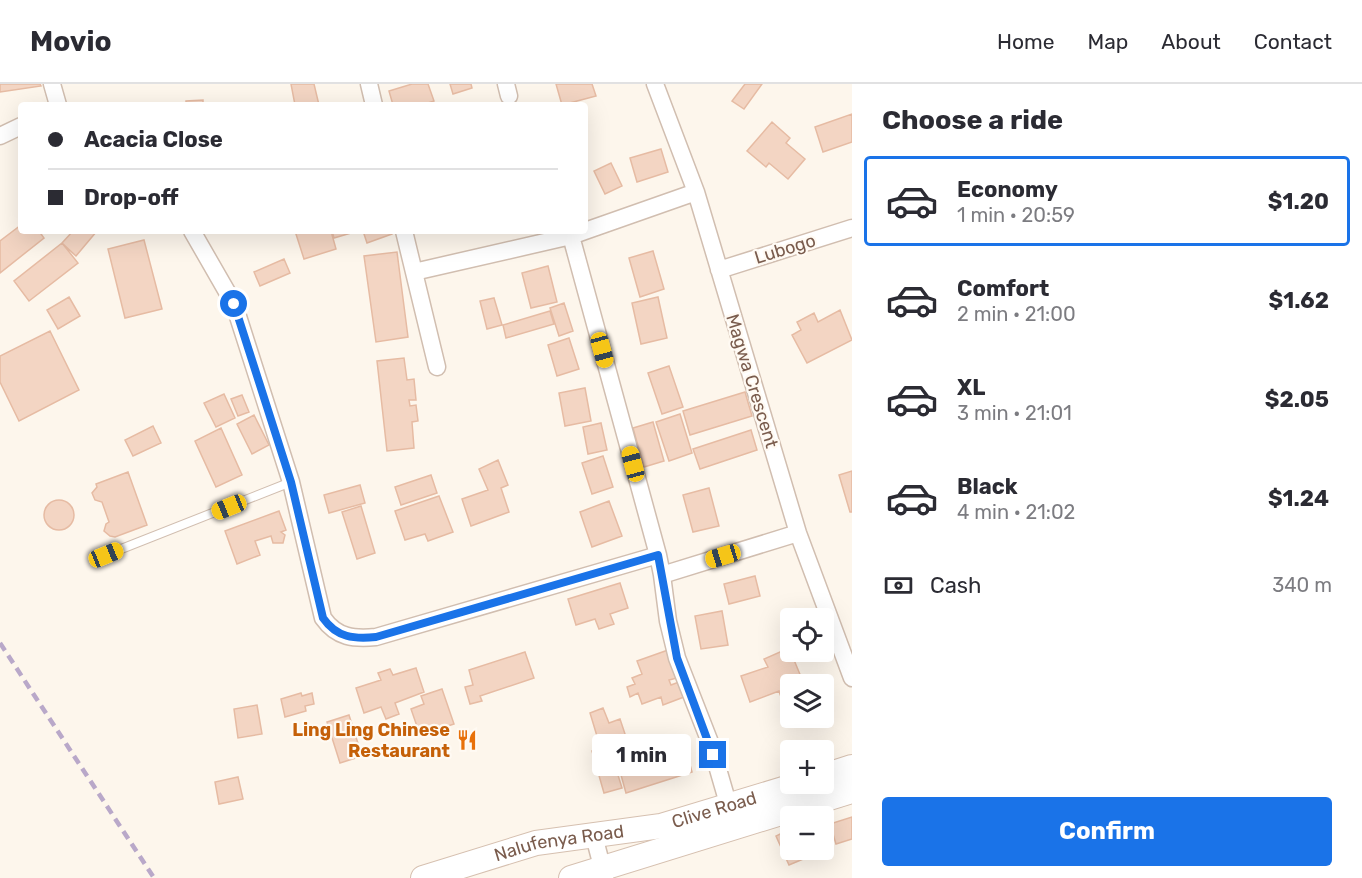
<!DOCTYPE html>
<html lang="en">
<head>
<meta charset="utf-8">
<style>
	body { margin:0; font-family:Rubik,sans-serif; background:#f7f7f7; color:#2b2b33; height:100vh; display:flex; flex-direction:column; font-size:22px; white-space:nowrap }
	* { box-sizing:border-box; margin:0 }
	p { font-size:20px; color:#7c7c81 }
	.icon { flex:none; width:33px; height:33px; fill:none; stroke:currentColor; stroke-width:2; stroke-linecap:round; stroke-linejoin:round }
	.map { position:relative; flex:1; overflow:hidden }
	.drawer { display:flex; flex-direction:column; background:#fff; width:510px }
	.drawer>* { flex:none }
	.banner { position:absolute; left:18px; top:18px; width:570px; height:132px; border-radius:6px; box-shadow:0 6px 24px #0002; display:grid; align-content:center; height:132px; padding:0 30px; background:#fff }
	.tools { position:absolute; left:780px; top:524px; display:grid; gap:12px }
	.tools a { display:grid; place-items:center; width:54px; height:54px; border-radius:6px; background:#fff; box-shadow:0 6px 24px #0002; font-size:30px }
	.end { position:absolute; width:27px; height:27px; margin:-14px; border:8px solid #1a73e8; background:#fff; box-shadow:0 0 0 3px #fff }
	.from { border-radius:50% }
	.bubble { position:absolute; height:42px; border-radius:6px; background:#fff; box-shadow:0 6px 24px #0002; font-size:20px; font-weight:700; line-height:42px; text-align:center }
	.car { position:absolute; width:18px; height:36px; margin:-18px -9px; border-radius:8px; box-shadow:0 0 4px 2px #0007; background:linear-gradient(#f5c518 24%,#345 0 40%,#f5c518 0 76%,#345 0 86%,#f5c518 0) }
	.banner b { display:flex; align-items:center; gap:21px; height:57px; font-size:22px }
	.banner b+b { border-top:2px solid #e1e1e2 }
	.banner i { width:15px; height:15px; background:#2b2b33 }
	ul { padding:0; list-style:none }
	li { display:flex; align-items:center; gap:18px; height:90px; margin:0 12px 9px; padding:0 18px; border:3px solid transparent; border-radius:6px }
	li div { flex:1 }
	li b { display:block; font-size:22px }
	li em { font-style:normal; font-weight:700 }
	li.active { border-color:#1a73e8 }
	li>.icon { width:54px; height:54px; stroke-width:1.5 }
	h2 { padding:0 30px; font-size:27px; line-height:72px }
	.pay { display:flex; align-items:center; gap:15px; height:66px; padding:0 30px; font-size:22px }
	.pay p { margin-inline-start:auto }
	.cta { display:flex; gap:12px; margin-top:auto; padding:12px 30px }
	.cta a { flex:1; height:69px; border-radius:6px; background:#1a73e8; color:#fff; font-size:24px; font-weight:700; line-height:69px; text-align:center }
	header { display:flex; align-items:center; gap:36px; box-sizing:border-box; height:84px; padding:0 30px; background:#fff; border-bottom:2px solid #e1e1e2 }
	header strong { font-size:28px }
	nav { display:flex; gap:33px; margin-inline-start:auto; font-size:21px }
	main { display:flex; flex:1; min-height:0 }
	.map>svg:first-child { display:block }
</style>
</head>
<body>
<header>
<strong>Movio</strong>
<nav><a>Home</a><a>Map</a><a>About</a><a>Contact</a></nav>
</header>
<main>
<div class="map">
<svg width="852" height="794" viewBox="0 0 852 794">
	<rect width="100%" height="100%" fill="#fdf6ec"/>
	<path fill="#f3d5c3" stroke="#e6bba3" stroke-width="1.5" d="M0,0H40L41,2L0,8Z
		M291,0H314L319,21H295Z
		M412,0H428L434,17L422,21H393L389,7Z
		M450,0H471L472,4L453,10Z
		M556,0H592L596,12L562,21Z
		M745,0H762L744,25L732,17Z
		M203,16V21H186V17Z
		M852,30V58L823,68L815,43Z
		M772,38L790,54L786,59L805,75L788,95L769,79L766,83L747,67Z
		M661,65L668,88L637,98L630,74Z
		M611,79L622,102L605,110L594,87Z
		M21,141V147H39L44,154L0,189V157Z
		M73,147H97L76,172L62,159Z
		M295,147H331L336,165L304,175Z
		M332,147H350L351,149L334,154Z
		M363,147H391L392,150L367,159Z
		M144,156L162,225L125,234L108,165Z
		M62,159L78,179L29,217L14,197Z
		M653,167L664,205L640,213L629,174Z
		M397,168L408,253L376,258L364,172Z
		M284,175L290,189L260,202L254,188Z
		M548,182L557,218L531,224L522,189Z
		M69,213L80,232L58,245L47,226Z
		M658,213L667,254L641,260L632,219Z
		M494,214L502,241L487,245L480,217Z
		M564,219L573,247L559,252L550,224Z
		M840,226L852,256L807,279L792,251L801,246L797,238L814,229L818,238Z
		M550,227L554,240L506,254L503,241Z
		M50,247L79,306L19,337L0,298V272Z
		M569,254L579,285L557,292L548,261Z
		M404,274L407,296L414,295L416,316H409L410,322L416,321L418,337L412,338L414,364L387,367L377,277Z
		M669,282L683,323L662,330L648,289Z
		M585,304L591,337L565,342L559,309Z
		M745,308L752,332L690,351L683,327Z
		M224,310L235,334L216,343L204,319Z
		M242,311L249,328L238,332L231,315Z
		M680,330L692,369L669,377L656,338Z
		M254,331L269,361L252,370L237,340Z
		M653,338L664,377L644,383L633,344Z
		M601,339L607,366L588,370L583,343Z
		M153,342L161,359L133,372L125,356Z
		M221,344L242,391L216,403L195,357Z
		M751,346L757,366L700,385L693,365Z
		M603,372L613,403L592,410L582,379Z
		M498,376L508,401L501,404L509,428L471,442L462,415L488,406L479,385Z
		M852,387V428H850L839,391Z
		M128,388L147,441L115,453L110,452L104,447L106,440L109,438L102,418L95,416L92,409L97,403L96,400Z
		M431,391L437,409L401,421L395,403Z
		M360,401L365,419L329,429L324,411Z
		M709,404L719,442L693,448L683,411Z
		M439,412L453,448L428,457L425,450L405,456L395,427Z
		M44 431a15 15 0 1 1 30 0a15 15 0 1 1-30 0Z
		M609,417L622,452L592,463L580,428Z
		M361,422L375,469L357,475L342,428Z
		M279,427L286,446L281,448L285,451L283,459H273L271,452L255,457L260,471L237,480L225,447Z
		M755,492L760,512L729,520L724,500Z
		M620,499L628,524L610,530L614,540L599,545L595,535L576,541L568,515Z
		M722,527L728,561L701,565L695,532Z
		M789,564L804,600H790V612L782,616L779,607L750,618L741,592L768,583L764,575Z
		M668,566L677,594L669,596L671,601L679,598L684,613L663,621L661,613L642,620L638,609L630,613L627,603L635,600L632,594L642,590L637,577Z
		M525,568L534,594L480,612L482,617L470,620L465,603L473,601L469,586Z
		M416,584L424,608L395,619L399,630L386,635L381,623L364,629L356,604L381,596L378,589L390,585L393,591Z
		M442,605L454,640L420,651L411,625L424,620L421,612Z
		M301,609L302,612L312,609L314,620L305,622L306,627L285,633L281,615Z
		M257,621L262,650L238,654L234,625Z
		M603,624L609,639L620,635L626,653L600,662L590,629Z
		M349,631L362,672L340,679L327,638Z
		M609,662L622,704L604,709L592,667Z
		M687,670L692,688L626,709L621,691Z
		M238,693L243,715L219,720L215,698Z
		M852,733V755L836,760L830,740Z
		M790,745V765H813L815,770L789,781L776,752Z"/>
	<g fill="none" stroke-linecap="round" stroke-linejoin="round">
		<g stroke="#d1beb0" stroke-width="10">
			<path id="lane" d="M106,471L291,398"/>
		</g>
		<g stroke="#d1beb0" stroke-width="19">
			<path id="street" d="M52,0L58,21
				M369,0L374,21
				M506,0L509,12
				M655,0L696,108L798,449L852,594
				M0,52L21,42
				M192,147L234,220L291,398L323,534C337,554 354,555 376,553L658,471L662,491L798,449
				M404,147L437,283
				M585,147L571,152L658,471
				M585,147L696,108
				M719,186L852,144
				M414,188L571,152
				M662,491L668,537L677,574L711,661L729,723
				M594,752L605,794"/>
		</g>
		<g stroke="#d6c0b0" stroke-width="26">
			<g id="secondary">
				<path d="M824,692L852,683"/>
				<path id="s1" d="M423,794L536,759L661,742L803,699"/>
				<path d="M571,794L852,707"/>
			</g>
		</g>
		<use href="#lane" stroke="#fff" stroke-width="8"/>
		<use href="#street" stroke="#fff" stroke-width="16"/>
		<use href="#secondary" stroke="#fff" stroke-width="24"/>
		<path stroke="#b9a8c9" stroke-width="4.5" stroke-dasharray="9 6" stroke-linecap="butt" d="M0,559L154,794"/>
	</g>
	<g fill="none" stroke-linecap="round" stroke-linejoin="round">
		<path stroke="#1a73e8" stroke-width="8" d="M234,220L291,398L323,534C337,554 354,555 376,553L658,471L677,574L713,671"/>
	</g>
	<defs>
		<g id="restaurant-bare" transform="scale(1.62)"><path d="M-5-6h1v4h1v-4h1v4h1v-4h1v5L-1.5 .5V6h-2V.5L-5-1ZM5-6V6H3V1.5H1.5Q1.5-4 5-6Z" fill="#e8710a" stroke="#fffaf3" stroke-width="2.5" paint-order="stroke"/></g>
	</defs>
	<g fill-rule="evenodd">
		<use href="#restaurant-bare" x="467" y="656"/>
	</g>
	<g text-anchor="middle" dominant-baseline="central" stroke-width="4.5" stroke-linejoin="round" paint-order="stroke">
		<g font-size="18" fill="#7a5c4d" stroke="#fffaf3">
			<text transform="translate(785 165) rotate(-17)">Lubogo</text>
			<text transform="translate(752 297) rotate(73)">Magwa Crescent</text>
			<text stroke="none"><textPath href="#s1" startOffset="300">Clive Road</textPath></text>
			<text stroke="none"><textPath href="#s1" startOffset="141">Nalufenya Road</textPath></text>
		</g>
		<g font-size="18" font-weight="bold" fill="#c56008" stroke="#fffaf3" text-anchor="end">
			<text x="450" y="646">Ling Ling Chinese<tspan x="450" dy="21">Restaurant</tspan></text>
		</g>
	</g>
</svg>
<div class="tools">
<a><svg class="icon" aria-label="locate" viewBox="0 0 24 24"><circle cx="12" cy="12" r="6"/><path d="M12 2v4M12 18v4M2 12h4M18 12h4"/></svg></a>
<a><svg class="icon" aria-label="layers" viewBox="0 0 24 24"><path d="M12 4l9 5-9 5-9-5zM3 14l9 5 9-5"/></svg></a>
<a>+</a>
<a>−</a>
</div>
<i class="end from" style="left:234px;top:220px"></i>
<i class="end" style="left:713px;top:671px"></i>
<div class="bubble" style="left:592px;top:650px;width:99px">1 min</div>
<i class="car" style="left:602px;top:266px;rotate:165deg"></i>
<i class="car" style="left:633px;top:380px;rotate:345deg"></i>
<i class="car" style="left:229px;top:423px;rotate:248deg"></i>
<i class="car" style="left:106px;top:471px;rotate:68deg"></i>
<i class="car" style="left:723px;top:472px;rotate:253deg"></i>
<div class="banner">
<b><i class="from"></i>Acacia Close</b>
<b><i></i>Drop-off</b>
</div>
</div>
<section class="drawer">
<h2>Choose a ride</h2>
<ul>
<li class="active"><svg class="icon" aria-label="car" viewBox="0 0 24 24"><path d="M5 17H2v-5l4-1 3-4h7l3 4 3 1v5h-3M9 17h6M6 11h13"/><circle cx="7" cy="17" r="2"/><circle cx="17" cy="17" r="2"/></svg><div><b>Economy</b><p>1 min · 20:59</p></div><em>$1.20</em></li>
<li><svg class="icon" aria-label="car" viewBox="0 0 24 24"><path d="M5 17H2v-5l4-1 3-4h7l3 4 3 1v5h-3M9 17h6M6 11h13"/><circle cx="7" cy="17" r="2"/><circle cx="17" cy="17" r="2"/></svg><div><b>Comfort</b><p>2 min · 21:00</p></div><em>$1.62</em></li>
<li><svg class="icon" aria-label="car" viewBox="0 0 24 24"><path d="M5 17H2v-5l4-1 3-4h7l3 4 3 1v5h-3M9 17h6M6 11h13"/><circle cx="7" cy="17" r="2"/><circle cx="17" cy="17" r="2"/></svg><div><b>XL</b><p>3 min · 21:01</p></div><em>$2.05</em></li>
<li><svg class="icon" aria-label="car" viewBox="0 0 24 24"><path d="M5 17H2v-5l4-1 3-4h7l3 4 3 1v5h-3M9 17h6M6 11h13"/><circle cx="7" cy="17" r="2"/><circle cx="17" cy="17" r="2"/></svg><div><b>Black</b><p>4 min · 21:02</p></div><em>$1.24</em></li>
</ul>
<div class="pay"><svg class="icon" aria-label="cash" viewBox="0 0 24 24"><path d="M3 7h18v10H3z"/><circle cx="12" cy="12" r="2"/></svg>Cash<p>340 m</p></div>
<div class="cta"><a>Confirm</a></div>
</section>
</main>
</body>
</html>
